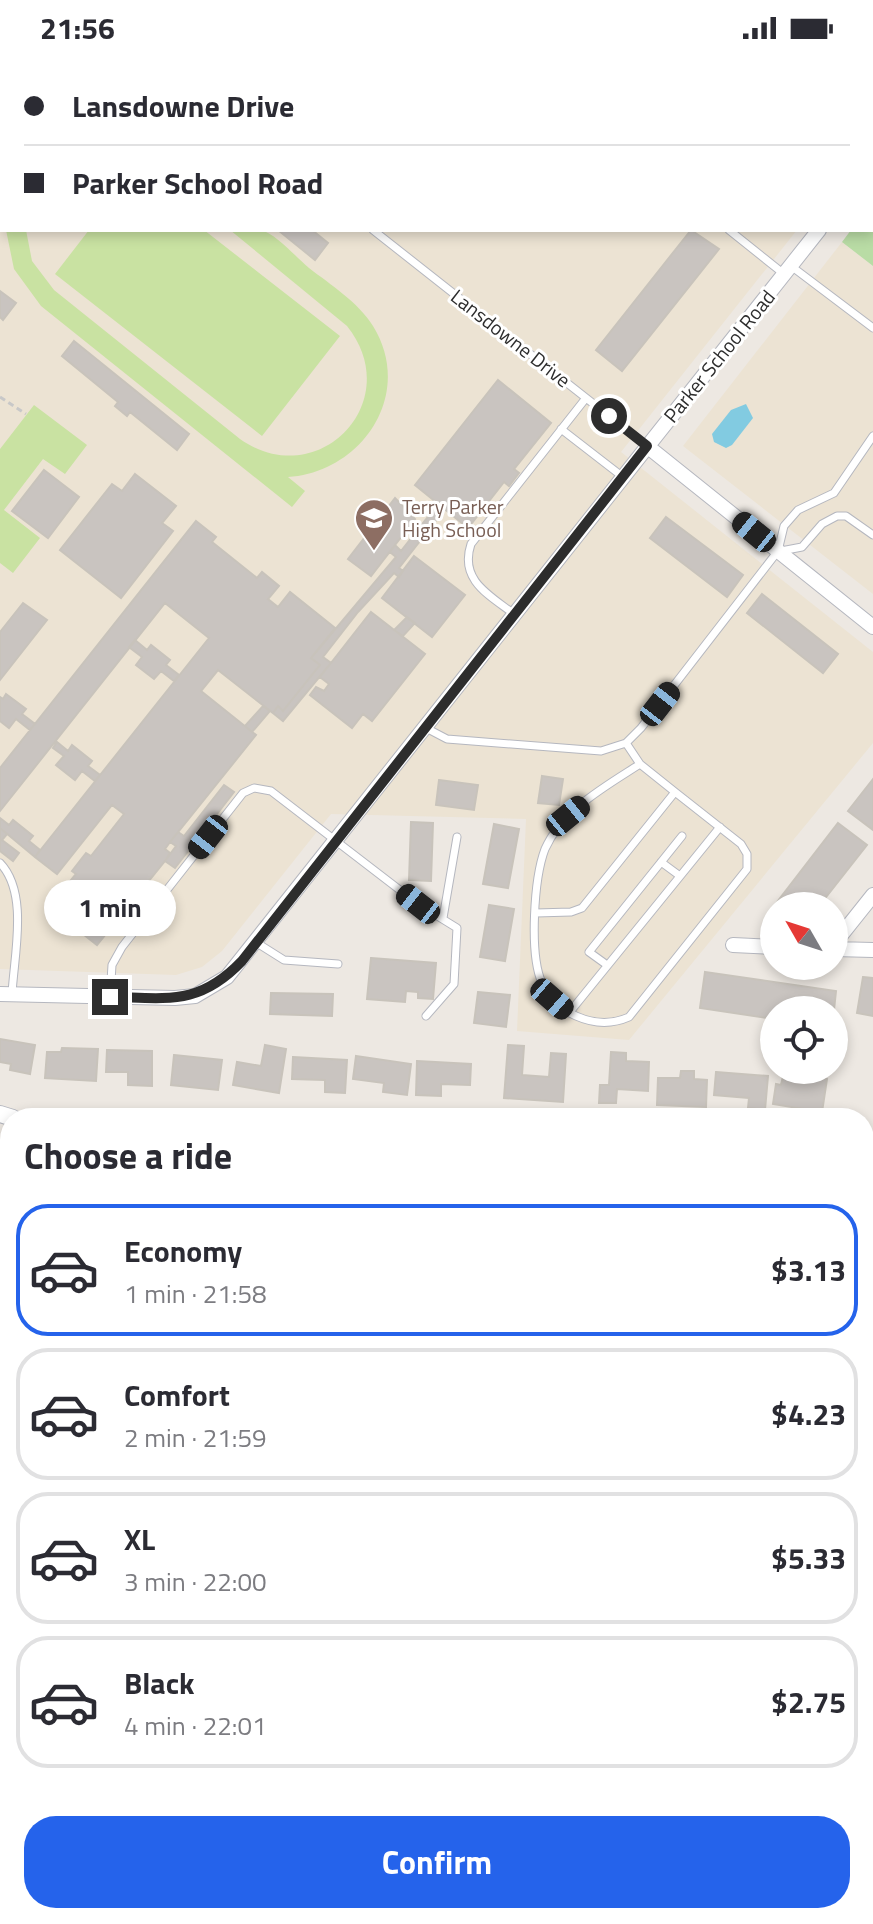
<!DOCTYPE html>
<html lang="en">
<head>
<meta charset="utf-8">
<style>
	body { margin:0; font-family:"Titillium Web",sans-serif; background:#f7f7f7; color:#2b2b33; height:100vh; display:flex; flex-direction:column; font-size:30px; white-space:nowrap }
	* { box-sizing:border-box; margin:0 }
	p { font-size:26px; color:#7c7c81 }
	.icon { flex:none; width:44px; height:44px; fill:none; stroke:currentColor; stroke-width:2; stroke-linecap:round; stroke-linejoin:round }
	.map { position:relative; flex:1; overflow:hidden }
	.details { position:absolute; left:0px; top:1052px; width:874px; height:816px; display:flex; flex-direction:column; background:#fff; border-radius:32px 32px 0 0; box-shadow:0 4px 12px #0003 }
	.details>* { flex:none }
	.banner { position:absolute; left:0px; top:0px; width:874px; height:176px; box-shadow:0 4px 12px #0003; display:grid; align-content:center; height:176px; padding:0 24px; background:#fff }
	.needle { width:52px; rotate:309deg }
	.buttons { position:absolute; left:760px; top:836px; display:grid; gap:16px }
	.buttons a { display:grid; place-items:center; width:88px; height:88px; border-radius:50%; background:#fff; box-shadow:0 4px 12px #0003; font-size:40px }
	.end { position:absolute; width:36px; height:36px; margin:-18px; border:10px solid #2d2d2d; background:#fff; box-shadow:0 0 0 4px #fff }
	.from { border-radius:50% }
	.bubble { position:absolute; height:56px; border-radius:28px; background:#fff; box-shadow:0 4px 12px #0003; font-size:26px; font-weight:700; line-height:56px; text-align:center }
	.car { position:absolute; width:24px; height:48px; margin:-24px -12px; border-radius:10px; box-shadow:0 0 6px 2px #0007; background:linear-gradient(#222 24%,#8ab4d8 0 40%,#222 0 76%,#8ab4d8 0 86%,#222 0) }
	.banner b { display:flex; align-items:center; gap:28px; height:76px; font-size:30px }
	.banner b+b { border-top:2px solid #e1e1e2 }
	.banner i { width:20px; height:20px; background:#2b2b33 }
	ul { padding:0; list-style:none }
	li { display:flex; align-items:center; gap:24px; height:132px; margin:0 16px 12px; padding:0 8px; border:4px solid #e1e1e2; border-radius:32px }
	li div { flex:1 }
	li b { display:block; font-size:30px }
	li em { font-style:normal; font-weight:700 }
	li.active { border-color:#2563eb }
	li>.icon { width:72px; height:72px; stroke-width:1.5 }
	h2 { padding:0 24px; font-size:36px; line-height:96px }
	.primary-button { display:flex; gap:16px; margin-top:auto; padding:16px 24px }
	.primary-button a { flex:1; height:92px; border-radius:32px; background:#2563eb; color:#fff; font-size:32px; font-weight:700; line-height:92px; text-align:center }
	.status { display:flex; justify-content:space-between; align-items:center; height:56px; padding:0 40px; background:#fff; direction:ltr }
	.status svg { height:22px; fill:currentColor }
	.map>svg:first-child { display:block }
</style>
</head>
<body>
<div class="status"><b>21:56</b><svg viewBox="0 0 49 12"><path d="M0 12V9h3v3zM5 12V6h3v6zM10 12V3h3v9zM15 12V0h3v12zM26 1h20v11H26zM47 4h2v5h-2z"/></svg></div>
<div class="map">
<svg width="873" height="1868" viewBox="0 0 873 1868">
	<rect width="100%" height="100%" fill="#ede8e2"/>
	<path fill="#ece3d3" d="M0,0L561,2H2V174H797L621,396L873,596V687L629,984L517,975L526,763L331,758L222,895L202,911L176,919L0,913Z
		M842,186L873,210V538L683,390Z"/>
	<path fill="#b9dca5" d="M873,146V210L842,186L851,174H872Z"/>
	<path fill="#c9e2a2" d="M6,174H26L32,205L54,234L240,383C319,438 407,345 347,270L230,174C239,174 252,172 261,174C276,178 296,201 309,212C331,229 358,246 373,270C415,338 362,416 288,421L305,435L292,451L41,250L14,213Z
		M89,174H204L340,280L262,380L55,218Z
		M34,349L87,389L65,418L43,403L4,454L40,482L13,517L0,507V393Z"/>
	<path fill="#82cbe1" d="M746,348L753,362L732,389L726,392L714,386L712,378L731,354Z"/>
	<path fill="#c9c4c0" stroke="#c8c3bb" stroke-width="2" d="M278,174H312L328,187L315,204Z
		M691,174L719,193L622,315L596,294Z
		M0,235L16,247L3,264L0,261Z
		M74,285L189,378L177,394L130,356L127,360L115,350L118,346L62,300Z
		M498,324L551,367L514,413L519,417L509,430L504,426L468,472L415,429Z
		M44,414L79,441L48,482L12,455Z
		M135,418L176,450L162,467L173,475L121,542L60,494L112,428L122,435Z
		M395,442L415,463L371,520L348,503Z
		M438,448L445,453L399,512L403,515L399,521L394,517L358,556L323,601L331,607L283,665L273,657L278,650L283,655L320,609L311,602L396,501L390,496L395,489L401,495Z
		M666,461L743,519L727,541L650,482Z
		M196,465L216,481L212,486L257,522L262,516L279,530L268,543L278,551L290,536L335,572L311,602L320,609L283,655L278,650L273,657L218,614L201,635L256,679L170,786L165,793L170,797L165,805L97,889L49,851L76,818L72,815L86,797L91,800L124,758L112,749L57,818L35,801L209,582L165,547L0,755V712Z
		M414,500L465,539L432,581L382,542Z
		M762,538L838,598L823,617L747,557Z
		M23,547L47,564L0,624V576Z
		M371,556L425,598L372,665L363,658L352,672L310,639L316,631L324,635L329,628L320,621Z
		M407,561L415,567L403,580L394,574Z
		M135,584L147,594L151,589L170,604L166,609L179,619L174,625L161,615L154,623L136,609L142,601L129,591Z
		M6,638L26,653L22,658L35,668L30,674L16,663L9,672L0,665V641L3,643Z
		M263,650L270,655L252,676L245,670Z
		M57,686L68,695L72,689L92,705L88,710L100,719L95,725L82,715L75,724L56,709L64,700L53,692Z
		M542,720L563,723L559,749L538,747Z
		M873,723V774L848,755Z
		M439,724L478,729L474,754L436,749Z
		M224,729L234,736L175,812L165,805L176,790L170,786L178,776L184,780Z
		M0,762L9,769L13,764L33,780L29,785L40,794L35,801L0,772Z
		M411,766L433,767L431,825L409,824Z
		M838,767L867,789L819,850H774Z
		M494,768L519,773L508,832L483,828Z
		M0,772L7,778L2,784L19,797L13,805L0,795Z
		M489,849L514,853L505,905L480,901Z
		M371,902L436,907L433,943L418,942V936L406,935L405,946L367,943Z
		M705,916L836,935L834,954H774V963L700,952Z
		M863,921L873,922V960L857,957Z
		M478,936L510,939L506,971L474,967Z
		M271,937L333,938L332,960L270,958Z
		M0,983L35,989L30,1018L10,1014L11,1008L0,1006Z
		M265,989L286,993L279,1037L233,1029L237,1006L261,1010Z
		M508,989L524,990L522,1019L549,1021L551,997L566,998L563,1046L504,1042Z
		M62,992L98,993L96,1025L45,1022L47,996H61Z
		M107,994L152,995V1030L128,1029V1016H106Z
		M611,996L626,997V1005L649,1006L648,1035L617,1033L616,1047H599L600,1029H609Z
		M174,999L222,1004L218,1034L171,1029Z
		M356,1000L411,1008L407,1039L383,1036L384,1027L353,1023Z
		M293,1001L347,1004L345,1037L325,1036V1024L292,1023Z
		M417,1005L471,1008L470,1029L441,1028V1040L416,1039Z
		M681,1015H694V1023L707,1024L706,1051L657,1049L658,1022H680Z
		M716,1016L768,1020L765,1054L748,1052L749,1042L714,1039Z
		M784,1016L827,1023L822,1056L773,1048L776,1028L781,1029Z
		M0,1334H4L3,1350L10,1351V1377L3,1376V1385Z
		M0,1423H10V1454H3V1474H0Z
		M868,1465H873V1524L864,1523V1473Z
		M0,1555L10,1556V1584L0,1583Z
		M864,1619L873,1621V1645L870,1644L868,1653L864,1652Z
		M0,1654L10,1655V1679L3,1678L2,1696Z
		M872,1699H873V1748L869,1747L871,1733L864,1732V1707L871,1708Z
		M0,1777L10,1778V1806L4,1805L3,1815L0,1814Z
		M865,1830L873,1831V1868H827L828,1858H864Z
		M184,1858H194L199,1868H164Z
		M342,1858H371L365,1868H350L340,1862Z
		M800,1858H820L819,1868H799Z"/>
	<g fill="none" stroke-linecap="round" stroke-linejoin="round">
		<g stroke="#b5b7bf" stroke-width="9">
			<path id="service" d="M152,0L154,2
				M514,0L517,2
				M373,174L647,390
				M729,174L784,218
				M791,210L873,272
				M561,373L623,421
				M781,495L802,491L822,468L837,460H846L873,479
				M514,558C489,539 459,524 471,488L586,342
				M426,672L447,683L601,695L626,687L641,672L778,495L784,470L798,454L834,437L873,380
				M640,708C606,730 562,754 545,793C534,822 529,898 542,927C549,942 561,953 576,960C594,968 611,969 629,961L747,813V798L741,788L675,736
				M661,806L680,820
				M0,807C29,837 14,899 12,938
				M536,857L571,856L582,852L675,736L640,708L626,687
				M443,862L457,781
				M257,887L284,904L338,908
				M607,909L589,896L682,780
				M110,941L112,909L122,891L243,737L254,732L271,735L418,848L457,872L454,928L426,960
				M569,957L720,771
				M419,1868L425,1858"/>
		</g>
		<g stroke="#b5b7bf" stroke-width="16">
			<path id="minor" d="M872,107L873,106
				M647,390L873,571
				M834,888L873,839
				M733,889L774,891
				M834,893L873,894
				M0,938L175,942L195,940L227,921L819,174
				M0,1294L10,1295
				M864,1340H873
				M0,1514L10,1515
				M864,1562L873,1563
				M0,1736L10,1737
				M864,1789L873,1790
				M289,1868L297,1858
				M534,1868L536,1858"/>
		</g>
		<g stroke="#b5b7bf" stroke-width="18">
			<path id="tertiary" d="M0,1058L13,1062
				M864,1104L873,1105"/>
		</g>
		<path stroke="#c8c8c8" stroke-width="3" stroke-dasharray="6 4" stroke-linecap="butt" d="M0,341L26,358"/>
		<use href="#service" stroke="#fff" stroke-width="7"/>
		<use href="#minor" stroke="#fff" stroke-width="14"/>
		<use href="#tertiary" stroke="#fff" stroke-width="16"/>
	</g>
	<g fill="none" stroke-linecap="round" stroke-linejoin="round">
		<path stroke="#2d2d2d" stroke-width="10" d="M110,941C168,942 199,950 242,905L647,390L609,360"/>
	</g>
	<defs>
		<g id="school-pin" transform="scale(2)"><path d="M0 17L-7.5 6A9.5 9.5 0 1 1 7.5 6Z" fill="#8d6e63" stroke="#fff"/><path d="M0-5L7-2L0 1L-7-2ZM-4 1L0 2.5L4 1V4Q0 6-4 4Z" fill="#fff"/></g>
	</defs>
	<g fill-rule="evenodd">
		<use href="#school-pin" x="374" y="462"/>
	</g>
	<g text-anchor="middle" dominant-baseline="central" stroke-width="6" stroke-linejoin="round" paint-order="stroke">
		<g font-size="20" fill="#2d2d2d" stroke="#fff">
			<text transform="translate(511 282) rotate(38)">Lansdowne Drive</text>
			<text transform="translate(719 300) rotate(-51)">Parker School Road</text>
		</g>
		<g font-size="20" fill="#785e54" stroke="#fff" text-anchor="start">
			<text x="402" y="450">Terry Parker<tspan x="402" dy="23">High School</tspan></text>
		</g>
	</g>
</svg>
<div class="buttons">
<a><svg class="needle" viewBox="-14 -14 28 28"><path d="M0-13l5 13h-10z" fill="#e53935"/><path d="M0 13l5-13h-10z" fill="#7c7c81"/></svg></a>
<a><svg class="icon" aria-label="locate" viewBox="0 0 24 24"><circle cx="12" cy="12" r="6"/><path d="M12 2v4M12 18v4M2 12h4M18 12h4"/></svg></a>
</div>
<i class="end from" style="left:609px;top:360px"></i>
<i class="end" style="left:110px;top:941px"></i>
<div class="bubble" style="left:44px;top:824px;width:132px">1 min</div>
<i class="car" style="left:754px;top:476px;rotate:309deg"></i>
<i class="car" style="left:660px;top:648px;rotate:38deg"></i>
<i class="car" style="left:568px;top:760px;rotate:51deg"></i>
<i class="car" style="left:208px;top:781px;rotate:218deg"></i>
<i class="car" style="left:418px;top:848px;rotate:308deg"></i>
<i class="car" style="left:552px;top:943px;rotate:131deg"></i>
<div class="banner">
<b><i class="from"></i>Lansdowne Drive</b>
<b><i></i>Parker School Road</b>
</div>
<section class="details">
<h2>Choose a ride</h2>
<ul>
<li class="active"><svg class="icon" aria-label="car" viewBox="0 0 24 24"><path d="M5 17H2v-5l4-1 3-4h7l3 4 3 1v5h-3M9 17h6M6 11h13"/><circle cx="7" cy="17" r="2"/><circle cx="17" cy="17" r="2"/></svg><div><b>Economy</b><p>1 min · 21:58</p></div><em>$3.13</em></li>
<li><svg class="icon" aria-label="car" viewBox="0 0 24 24"><path d="M5 17H2v-5l4-1 3-4h7l3 4 3 1v5h-3M9 17h6M6 11h13"/><circle cx="7" cy="17" r="2"/><circle cx="17" cy="17" r="2"/></svg><div><b>Comfort</b><p>2 min · 21:59</p></div><em>$4.23</em></li>
<li><svg class="icon" aria-label="car" viewBox="0 0 24 24"><path d="M5 17H2v-5l4-1 3-4h7l3 4 3 1v5h-3M9 17h6M6 11h13"/><circle cx="7" cy="17" r="2"/><circle cx="17" cy="17" r="2"/></svg><div><b>XL</b><p>3 min · 22:00</p></div><em>$5.33</em></li>
<li><svg class="icon" aria-label="car" viewBox="0 0 24 24"><path d="M5 17H2v-5l4-1 3-4h7l3 4 3 1v5h-3M9 17h6M6 11h13"/><circle cx="7" cy="17" r="2"/><circle cx="17" cy="17" r="2"/></svg><div><b>Black</b><p>4 min · 22:01</p></div><em>$2.75</em></li>
</ul>
<div class="primary-button"><a>Confirm</a></div>
</section>
</div>
</body>
</html>
